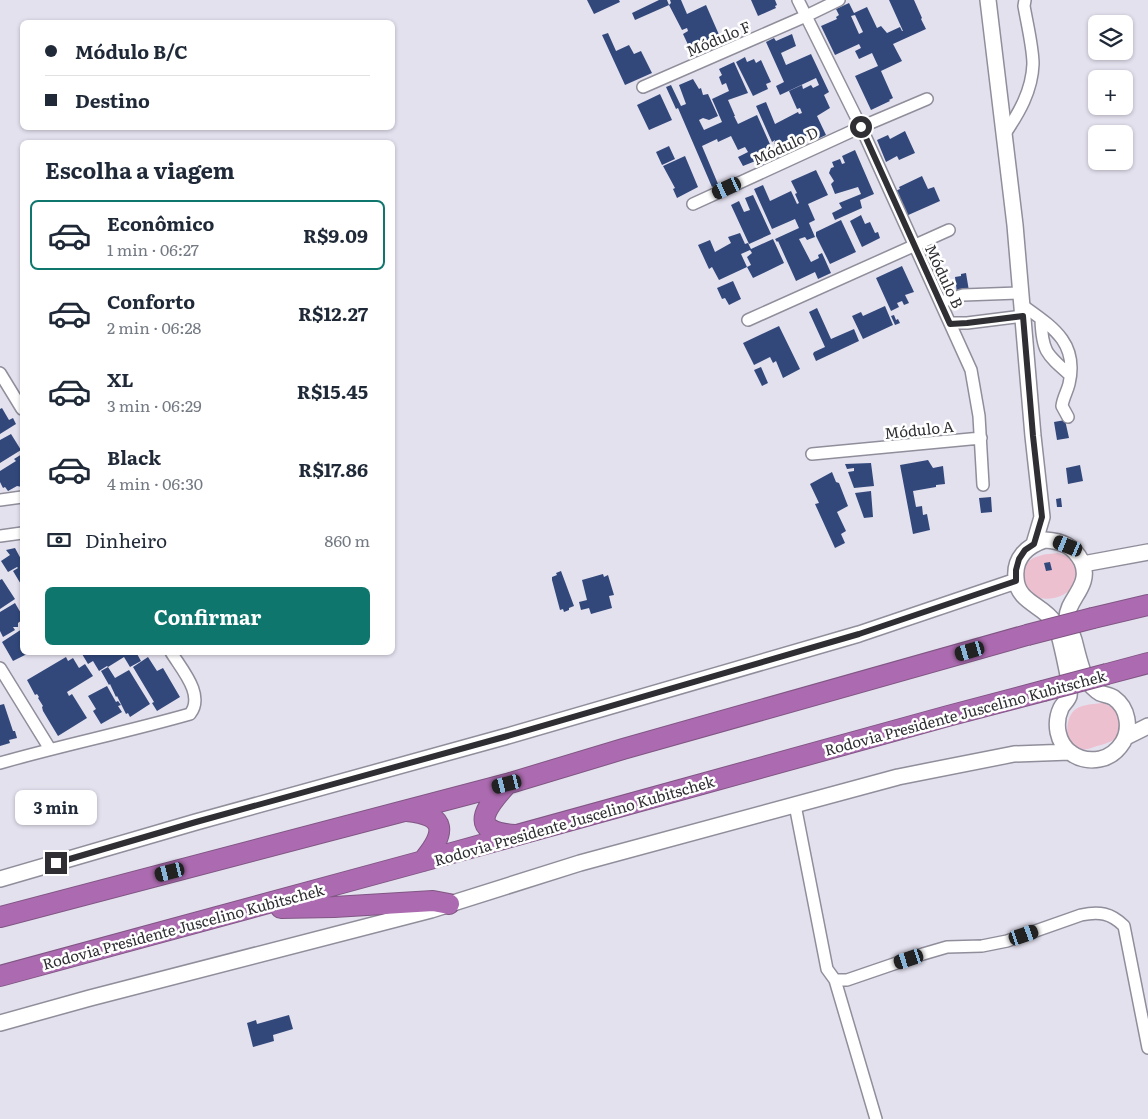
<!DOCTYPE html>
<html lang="pt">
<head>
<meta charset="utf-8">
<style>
	body { margin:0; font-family:Literata,serif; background:#f2f2f3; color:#1f2937; height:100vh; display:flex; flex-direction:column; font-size:19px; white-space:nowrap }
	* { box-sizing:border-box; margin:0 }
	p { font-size:16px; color:#747a83 }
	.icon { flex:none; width:28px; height:28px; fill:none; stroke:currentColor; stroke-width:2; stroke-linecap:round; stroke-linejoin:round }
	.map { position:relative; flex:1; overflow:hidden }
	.drawer { position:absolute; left:20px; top:140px; width:375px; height:515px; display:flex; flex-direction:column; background:#fff; border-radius:8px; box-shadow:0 1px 4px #0004 }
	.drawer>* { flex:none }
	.top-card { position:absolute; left:20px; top:20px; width:375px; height:110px; border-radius:8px; box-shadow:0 1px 4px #0004; display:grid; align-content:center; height:110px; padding:0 25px; background:#fff }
	.fabs { position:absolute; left:1088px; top:15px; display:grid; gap:10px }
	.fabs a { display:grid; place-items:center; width:45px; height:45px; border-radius:8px; background:#fff; box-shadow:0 1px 4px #0004; font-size:25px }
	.end { position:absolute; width:22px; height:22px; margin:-11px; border:6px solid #2f2e33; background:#fff; box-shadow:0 0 0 2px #fff }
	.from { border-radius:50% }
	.bubble { position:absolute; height:35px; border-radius:8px; background:#fff; box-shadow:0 1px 4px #0004; font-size:16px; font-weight:700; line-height:35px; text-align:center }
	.car { position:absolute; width:15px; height:30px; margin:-15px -8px; border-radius:6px; box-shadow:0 0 4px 1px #0007; background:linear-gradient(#222 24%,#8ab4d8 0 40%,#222 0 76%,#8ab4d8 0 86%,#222 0) }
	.top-card b { display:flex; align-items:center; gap:18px; height:48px; font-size:19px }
	.top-card b+b { border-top:1px solid #e0e1e3 }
	.top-card i { width:12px; height:12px; background:#1f2937 }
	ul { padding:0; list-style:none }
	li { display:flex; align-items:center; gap:15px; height:70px; margin:0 10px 8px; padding:0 15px; border:2px solid transparent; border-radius:8px }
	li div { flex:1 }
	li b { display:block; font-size:19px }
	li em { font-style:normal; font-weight:700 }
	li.selected { border-color:#0f766e }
	li>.icon { width:45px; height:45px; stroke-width:1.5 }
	h2 { padding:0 25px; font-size:22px; line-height:60px }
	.pay { display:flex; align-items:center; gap:12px; height:55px; padding:0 25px; font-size:19px }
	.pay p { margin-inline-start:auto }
	.button { display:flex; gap:10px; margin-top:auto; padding:10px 25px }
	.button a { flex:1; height:58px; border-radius:8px; background:#0f766e; color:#fff; font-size:20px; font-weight:700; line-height:58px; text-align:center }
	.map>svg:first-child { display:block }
</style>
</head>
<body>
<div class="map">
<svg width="1148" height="1119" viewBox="0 0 1148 1119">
	<rect width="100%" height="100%" fill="#e4e1ef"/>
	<path fill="#edc0d0" d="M1058,553L1071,558L1078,567C1078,572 1077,579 1075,583C1068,598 1047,602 1033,596C1029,594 1025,589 1022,585C1022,580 1021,573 1023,569C1029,555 1046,554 1058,553Z
		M1103,703L1112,707L1121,713L1122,731C1115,741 1109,743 1097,746C1091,748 1084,751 1078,749C1063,743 1065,716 1076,709C1084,704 1094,704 1103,703Z"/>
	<path fill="#32487b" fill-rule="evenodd" d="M587,0H619L620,2L594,14Z
		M659,0H667L669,5L671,3L670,0H681L687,14L706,5L720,37L691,51L683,34L688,31L687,28L682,30L669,5L635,20L632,13Z
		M751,0H775L777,5L775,6L776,8L758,16Z
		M889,0H914L922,18L921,19L926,29L893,44L902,61L881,71L893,98L889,100L890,101L871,110L855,76L878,66L872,53L859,59L855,51L861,48L859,44L835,55L821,26L837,19L836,17L839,15L836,9L849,3L854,13L867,7L877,28L881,26L887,33L900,27L902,31H903ZM855,15L863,32L859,34L851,16Z
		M608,33L616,51L629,45L634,54L641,51L652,73L625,85L602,35Z
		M792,34L796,46L781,53L786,65L811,54L829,92L824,95L830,108L817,116L826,135L811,142L808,135L802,138L803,140L784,147L774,144L775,140L772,142L756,106L766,102L775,124L798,112L799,114L802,113L800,108L797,109L789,91L802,85L803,89L811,85L813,88L819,85L816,78L780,95L776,86L784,82L766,42L774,38L776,41Z
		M745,57L747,62L754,59L756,63L761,60L771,82L766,84L768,89L753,96L736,62Z
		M734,62L748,93L728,100L735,116H734L738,124L757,115L773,151L770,153L771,155L765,158L764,155L761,156L759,152L756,154L758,160L743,166L738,157L748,152L745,147L738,150L731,136L718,142L717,139L702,146L718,184L712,187L678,108L676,109L666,87L671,85L681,106L686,104L679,85L693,79L699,89L701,88L703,95L708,94L718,116L709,120L703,118L699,120L704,130L722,122L712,99L729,91L726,83L722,85L719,77L722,75L719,69Z
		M660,94L672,120L649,130L637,105Z
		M905,131L915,153L899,160L897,156L886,162L877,140L888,135L890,139Z
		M669,146L675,159L662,165L656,152Z
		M855,150L874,194L860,200L862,208L835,220L832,213L842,208L839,203L861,194L858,187L835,194L831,184L834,181L829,173L831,168L834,167L832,162L840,159L842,164L845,163L842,156Z
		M685,156L698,187L677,198L673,189L675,188L663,166Z
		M816,170L828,195L808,204L815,220L809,223L815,237L807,240L805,237L799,239L811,262L819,258L818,255L822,253L831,273L818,279L815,272L796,281L778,241L777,242L775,239L799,228L795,219L772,229L754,189L763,185L770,201L791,191L797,204L799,203L795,194L797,193L791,181Z
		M922,176L928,189L934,187L940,201L906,216L895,191L900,189L899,187Z
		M753,195L771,234L749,244L731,205L739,201L744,212L750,210L745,198Z
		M861,215L865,224L870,222L875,233L878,232L880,238L862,247L850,221Z
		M841,220L856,252L830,264L816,236V232Z
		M740,233L745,244L748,243L751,249L773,239L784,263L753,278L747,267L751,265L747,257L752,253L750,250L741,254L747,267L719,280L712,267L709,269L698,245L710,240L715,252L731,243L728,237Z
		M902,266L914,292L905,295L909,303L904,305L902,301L897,303L899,307L891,311L876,278Z
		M966,273L969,291L957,293L955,277L961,276V274Z
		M733,281L741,299L729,305L725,298L722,299L717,288Z
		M885,306L893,325L863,339L852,316L861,312L863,316Z
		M817,308L831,339L854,329L859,341L816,361L813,354L814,352L825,347L809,312Z
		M894,315L896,320L898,319L900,323L895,325L891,316Z
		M779,326L800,369L783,378L776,361L773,363L770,357L754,365L743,343Z
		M761,367L768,383L762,386L754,370Z
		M2,408L9,420L13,418L16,424L0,434V409Z
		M1065,420L1069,438L1057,440L1054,422Z
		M11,434L21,450L0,463V440Z
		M22,454V487L17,486L8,491L5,487L3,488L0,482V471L16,461L14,459Z
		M928,460L933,468L943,466L945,484L936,485V487L913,491L916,507L922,506L923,515L927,514L930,530L913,534L900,465Z
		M871,463L874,486L854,488L848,472L854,471V468L847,469L845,464Z
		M1080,465L1083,481L1068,484L1066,468Z
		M832,472L836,482L839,483L848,506L837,512L846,531L841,534L845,543L835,548L815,504L819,503L810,484Z
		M871,491L873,517L864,518L855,493Z
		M991,497L992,512L981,513L979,498Z
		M1061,498L1062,507H1057L1056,499Z
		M15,548L22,561V586L13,571L18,568L17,567L8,572L1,561L10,555L6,550Z
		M1050,562L1052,570L1046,571L1044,563Z
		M561,571L574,606L569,608V610L564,612L563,609L560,610L552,580V577L557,575L556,573Z
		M603,574L604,577L608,575L614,595L609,596L612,608L591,614L589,608L581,610L579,602L587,600L582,580Z
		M2,579L15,599L0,609V580Z
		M15,603L22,615V620L18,623V627H13L15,630L3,637L0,631V612Z
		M22,629V652H31L13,661L2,642Z
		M84,652H136L141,661L130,667L124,657L108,667L115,678L129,670L150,704L130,717L128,713L126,714L117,696L116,697L110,684L109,685L101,671L108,667L107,666L99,671L93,661L88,664L82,654Z
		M66,657L68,661L73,658L79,668L85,664L93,676L67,692L69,696L72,694L87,718L58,736L43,711L42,707L43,706L38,698L39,697L37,694L35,695L27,680Z
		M148,657L157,671L163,668L180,697L157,711L152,703L154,702L133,667Z
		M107,686L116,702L118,701L121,705L118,706L122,712L101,724L93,711L96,709L88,696Z
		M4,704L13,731H15L17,738L9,740L10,743L0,746V705Z
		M289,1015L293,1029L273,1035L274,1041L253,1047L247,1023L256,1020L257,1024Z"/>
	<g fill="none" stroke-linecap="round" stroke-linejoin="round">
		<g stroke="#908e9b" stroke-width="14">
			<path id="street" d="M798,0L861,127L971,370L979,416L983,485
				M643,87L806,16L839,0
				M1004,135C1019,113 1032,91 1033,64C1033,48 1027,23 1024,6L1025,0
				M693,204L861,127L927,99
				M941,302L963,295L1021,293
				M1022,305C1051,326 1079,342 1069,384C1067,392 1063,398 1062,406L1068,417
				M1041,319C1042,351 1046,354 1070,375
				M748,320L949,230
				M950,323H967L1023,316
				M0,373L22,409
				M812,454L981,438
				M0,500L22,497
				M0,536L22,533
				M0,668L50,749
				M0,763C63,745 127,732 190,714C205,695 182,670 171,652
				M795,805L827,969L835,980H847L923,954L947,947L982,946L1007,941L1081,915C1099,911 1111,913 1124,926L1148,1048
				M835,980L876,1119"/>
		</g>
		<g stroke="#908e9b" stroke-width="18">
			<path id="secondary" d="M988,0L1015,225L1033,436L1042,517L1034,544
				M1045,540C1062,541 1074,546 1082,562C1092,586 1067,599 1067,618C1068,625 1072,634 1074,640C1077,651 1081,671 1087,680C1089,684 1096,691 1100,693C1105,695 1110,695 1114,698C1128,708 1131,728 1123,742C1118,750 1110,757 1100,759C1090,761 1079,759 1071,753C1057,743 1054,723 1061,708C1063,704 1068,700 1069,696C1070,691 1069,684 1069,680C1067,670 1059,629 1054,622C1043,605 1017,602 1016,578C1014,558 1027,546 1045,540Z
				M1083,564L1148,552
				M1126,737L1148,726
				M0,879L196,822L504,737L859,634L1016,581
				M0,1023L90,998L431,910L580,863L898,777L1014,754L1070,752"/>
		</g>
		<g stroke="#805684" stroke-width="22">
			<path id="highway" d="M1093,618L1148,605
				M1107,674L1148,663
				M507,784C486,807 466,832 515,835
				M407,811C448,815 446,833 423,861
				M281,908L334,907L433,901L449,904
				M0,917L507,784L623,749L1027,635
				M0,976L423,861L948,716L1043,691"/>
		</g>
		<use href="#street" stroke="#fff" stroke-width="11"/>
		<use href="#secondary" stroke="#fff" stroke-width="15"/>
		<use href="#highway" stroke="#ac6bb0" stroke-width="20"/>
		<g stroke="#805684" stroke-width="22" stroke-linecap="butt">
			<path id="highway-bridge" d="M1027,635L1093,618
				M1043,691L1107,674"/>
		</g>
		<use href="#highway-bridge" stroke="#ac6bb0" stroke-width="20"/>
	</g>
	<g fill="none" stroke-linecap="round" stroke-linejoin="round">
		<path stroke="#2f2e33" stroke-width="6" d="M56,863L196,822L504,737L859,634L1016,581V570L1019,559L1025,550L1034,544L1042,517L1033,436L1023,316L967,323L950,324L861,127"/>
	</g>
	<g text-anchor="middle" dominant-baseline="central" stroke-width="5" stroke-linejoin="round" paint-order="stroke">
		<g font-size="15" fill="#2f2e33" stroke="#fff">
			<text transform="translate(718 38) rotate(-23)">Módulo F</text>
			<text transform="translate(785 145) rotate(-25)">Módulo D</text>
			<text transform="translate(945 276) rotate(65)">Módulo B</text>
			<text transform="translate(919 429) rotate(-6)">Módulo A</text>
			<text transform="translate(965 712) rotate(-15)">Rodovia Presidente Juscelino Kubitschek</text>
			<text transform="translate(574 820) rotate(-16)">Rodovia Presidente Juscelino Kubitschek</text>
			<text transform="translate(183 926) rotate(-15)">Rodovia Presidente Juscelino Kubitschek</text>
		</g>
	</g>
</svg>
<div class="fabs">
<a><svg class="icon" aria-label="layers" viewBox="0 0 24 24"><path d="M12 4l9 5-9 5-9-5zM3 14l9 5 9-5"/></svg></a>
<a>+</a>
<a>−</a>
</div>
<i class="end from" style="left:861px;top:127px"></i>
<i class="end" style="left:56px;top:863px"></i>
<div class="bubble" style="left:15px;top:790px;width:82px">3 min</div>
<i class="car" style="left:727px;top:188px;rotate:245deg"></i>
<i class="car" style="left:1068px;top:546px;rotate:292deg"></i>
<i class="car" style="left:970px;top:651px;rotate:254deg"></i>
<i class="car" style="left:507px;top:784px;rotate:256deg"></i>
<i class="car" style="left:170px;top:872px;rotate:256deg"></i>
<i class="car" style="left:1024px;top:935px;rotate:71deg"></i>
<i class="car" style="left:909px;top:959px;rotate:252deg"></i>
<div class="top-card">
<b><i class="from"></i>Módulo B/C</b>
<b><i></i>Destino</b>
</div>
<section class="drawer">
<h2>Escolha a viagem</h2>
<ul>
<li class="selected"><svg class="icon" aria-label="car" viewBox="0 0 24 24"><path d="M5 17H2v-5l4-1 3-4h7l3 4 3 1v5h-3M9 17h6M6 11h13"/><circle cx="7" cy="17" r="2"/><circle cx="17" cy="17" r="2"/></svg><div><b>Econômico</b><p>1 min · 06:27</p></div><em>R$9.09</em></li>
<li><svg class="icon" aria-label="car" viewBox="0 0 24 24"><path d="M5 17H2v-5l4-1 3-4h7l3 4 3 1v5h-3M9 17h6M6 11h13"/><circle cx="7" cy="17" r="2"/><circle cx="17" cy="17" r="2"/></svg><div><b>Conforto</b><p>2 min · 06:28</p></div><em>R$12.27</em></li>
<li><svg class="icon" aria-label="car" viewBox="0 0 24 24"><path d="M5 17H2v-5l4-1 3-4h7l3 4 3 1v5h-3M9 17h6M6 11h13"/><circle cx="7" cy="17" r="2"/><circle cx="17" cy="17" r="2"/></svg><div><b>XL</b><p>3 min · 06:29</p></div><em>R$15.45</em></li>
<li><svg class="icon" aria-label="car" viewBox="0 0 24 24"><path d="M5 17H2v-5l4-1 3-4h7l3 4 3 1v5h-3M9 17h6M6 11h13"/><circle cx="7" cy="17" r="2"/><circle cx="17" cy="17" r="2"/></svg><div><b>Black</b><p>4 min · 06:30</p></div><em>R$17.86</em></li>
</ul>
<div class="pay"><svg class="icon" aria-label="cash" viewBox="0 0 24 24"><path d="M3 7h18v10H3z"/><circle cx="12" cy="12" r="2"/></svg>Dinheiro<p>860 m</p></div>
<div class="button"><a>Confirmar</a></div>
</section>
</div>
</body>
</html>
